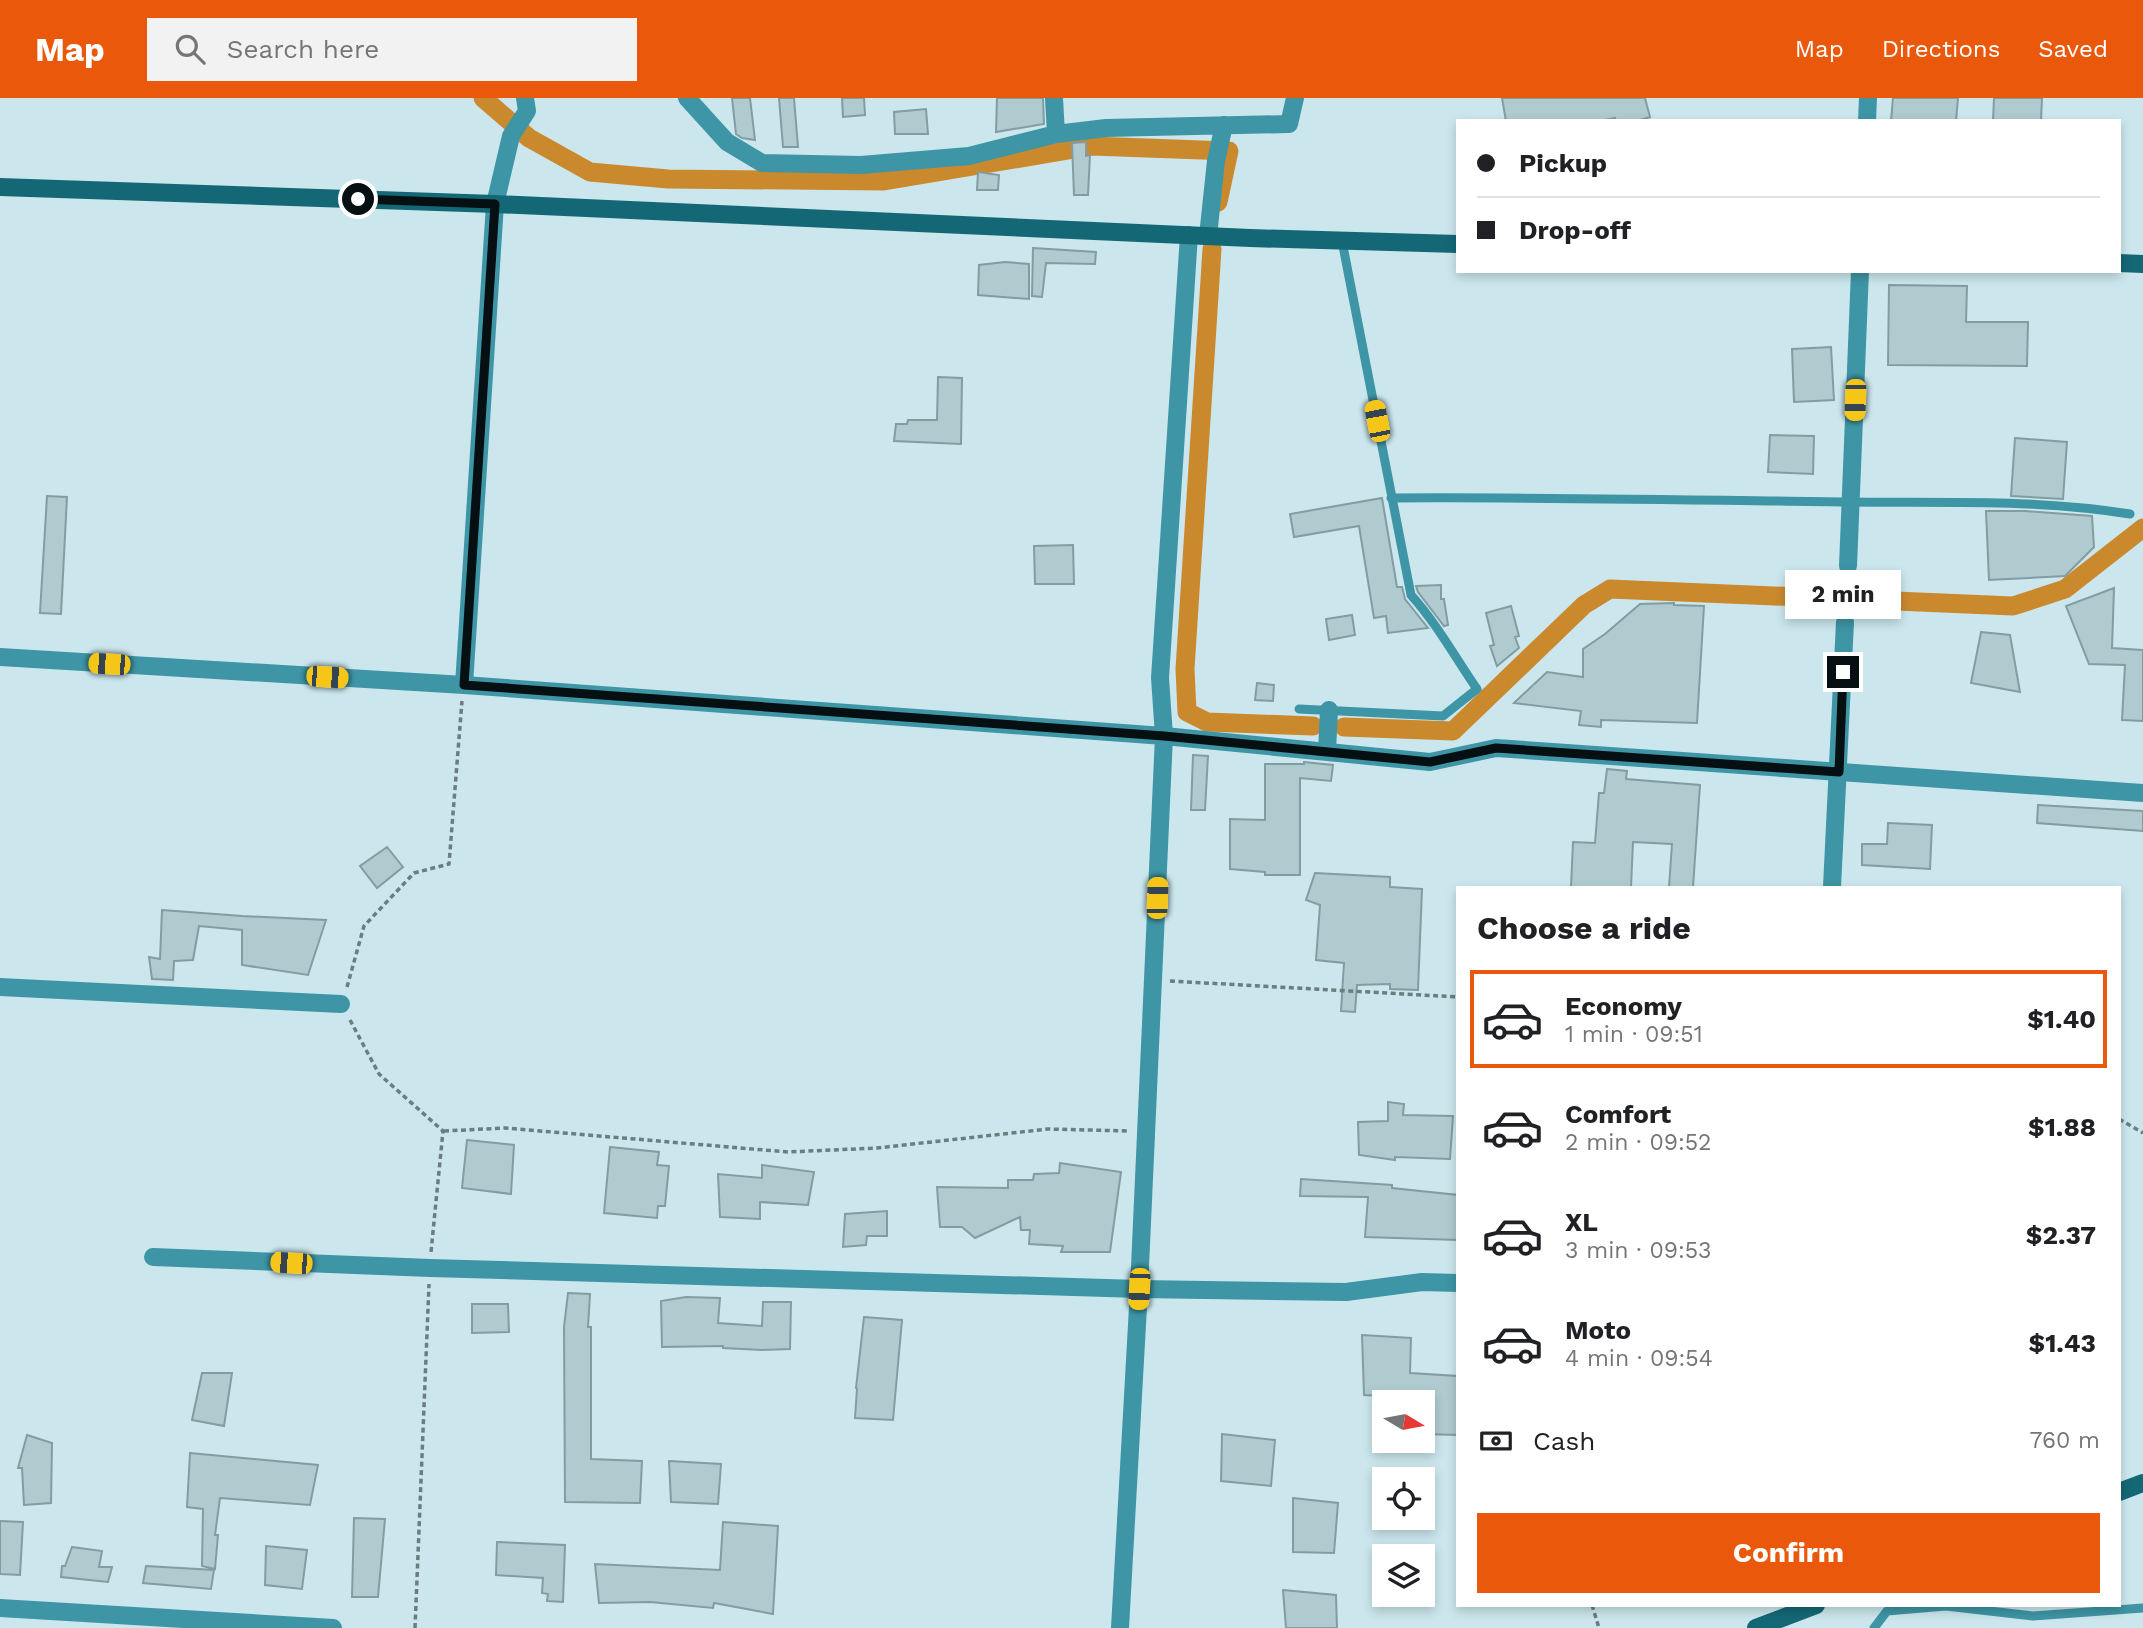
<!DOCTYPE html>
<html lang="en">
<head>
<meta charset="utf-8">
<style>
	body { margin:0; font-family:"Work Sans",sans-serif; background:#f2f2f2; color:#202124; height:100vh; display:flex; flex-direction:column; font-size:26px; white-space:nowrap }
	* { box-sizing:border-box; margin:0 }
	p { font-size:23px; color:#757577 }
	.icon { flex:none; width:38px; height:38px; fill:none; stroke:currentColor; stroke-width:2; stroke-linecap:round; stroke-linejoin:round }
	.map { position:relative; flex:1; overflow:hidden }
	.side { position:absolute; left:1456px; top:788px; width:665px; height:721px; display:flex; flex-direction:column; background:#fff; border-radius:0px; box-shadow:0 4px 10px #0003 }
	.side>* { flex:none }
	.guide { position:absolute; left:1456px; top:21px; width:665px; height:154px; border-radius:0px; box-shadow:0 4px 10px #0003; display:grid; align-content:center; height:154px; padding:0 21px; background:#fff }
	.needle { width:46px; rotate:100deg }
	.fabs { position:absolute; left:1372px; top:1292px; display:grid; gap:14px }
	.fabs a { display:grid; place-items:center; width:63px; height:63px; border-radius:0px; background:#fff; box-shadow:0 4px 10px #0003; font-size:35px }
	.end { position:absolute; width:32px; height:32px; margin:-16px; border:9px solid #060f11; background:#fff; box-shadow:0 0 0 4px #fff }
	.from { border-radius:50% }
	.bubble { position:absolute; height:49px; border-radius:0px; background:#fff; box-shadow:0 4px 10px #0003; font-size:23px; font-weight:700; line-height:49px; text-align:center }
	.car { position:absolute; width:21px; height:42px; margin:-21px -10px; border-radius:9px; box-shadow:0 0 5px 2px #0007; background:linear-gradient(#f5c518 24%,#345 0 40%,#f5c518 0 76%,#345 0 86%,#f5c518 0) }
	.guide b { display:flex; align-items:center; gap:24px; height:66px; font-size:26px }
	.guide b+b { border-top:2px solid #e0e0e0 }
	.guide i { width:18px; height:18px; background:#202124 }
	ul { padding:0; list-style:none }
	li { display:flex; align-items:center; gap:21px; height:98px; margin:0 14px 10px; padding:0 7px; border:4px solid transparent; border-radius:0px }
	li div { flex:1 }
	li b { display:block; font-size:26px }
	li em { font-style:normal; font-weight:700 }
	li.active { border-color:#ea580c }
	li>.icon { width:63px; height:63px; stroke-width:1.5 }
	h2 { padding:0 21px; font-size:32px; line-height:84px }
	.pay { display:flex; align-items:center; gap:18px; height:77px; padding:0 21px; font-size:26px }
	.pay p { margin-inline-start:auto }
	.primary-button { display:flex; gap:14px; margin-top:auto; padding:14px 21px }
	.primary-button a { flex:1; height:80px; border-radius:0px; background:#ea580c; color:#fff; font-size:28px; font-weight:700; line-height:80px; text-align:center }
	header { display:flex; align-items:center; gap:42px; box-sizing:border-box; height:98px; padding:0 35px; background:#ea580c; color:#fff }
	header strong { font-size:33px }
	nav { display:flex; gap:38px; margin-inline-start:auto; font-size:24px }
	.search { width:490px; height:63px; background:#f2f2f2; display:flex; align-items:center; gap:18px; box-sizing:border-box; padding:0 24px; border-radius:0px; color:#757577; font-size:26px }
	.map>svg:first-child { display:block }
</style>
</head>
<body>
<header>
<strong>Map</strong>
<div class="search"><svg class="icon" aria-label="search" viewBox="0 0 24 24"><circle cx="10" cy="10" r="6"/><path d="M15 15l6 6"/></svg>Search here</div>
<nav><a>Map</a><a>Directions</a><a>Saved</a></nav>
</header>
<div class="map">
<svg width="2143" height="1530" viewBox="0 0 2143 1530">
	<rect width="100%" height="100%" fill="#cbe7ed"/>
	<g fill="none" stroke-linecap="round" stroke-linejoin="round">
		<path stroke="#cb892e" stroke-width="19" d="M483,0L529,40L590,74L668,81L884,83L1092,48L1229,53L1218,104
			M1212,151L1185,571L1187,614L1207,624L1313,628
			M1344,629L1453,633L1584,507L1610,491L2013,508L2065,491L2143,430"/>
	</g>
	<path fill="#b0cbd0" stroke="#839ca2" stroke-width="2" d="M732,0H750L755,42L742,40L736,36Z
		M779,0H794L798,49H783Z
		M842,0H864L865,17L843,19Z
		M997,0H1043L1044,26L996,34Z
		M1502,0H1645L1650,19L1637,23H1616L1615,20L1600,23H1506Z
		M1893,0H1958L1956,23H1891Z
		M1994,0H2042L2041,23H1993Z
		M926,11L928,36H895L894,14Z
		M1086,44V58L1090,57L1088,97H1074L1072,45Z
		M978,74L999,77L998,92H977Z
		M1033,150L1096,154L1095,166L1046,165L1042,199L1032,198Z
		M1005,164L1029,166V201L978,197L979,167Z
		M1889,187L1967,188L1966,224H2028L2027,268L1888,267Z
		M1831,249L1834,302L1794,304L1792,251Z
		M938,279L962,280L961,346L894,343L896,326H907L908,322H937Z
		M1770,337L1814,338L1813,376L1768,374Z
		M2015,340L2067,344L2063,401L2011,398Z
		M47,398L67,399L61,516L40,515Z
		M1382,400L1397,489H1402L1405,501L1428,530L1388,535L1386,518L1374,520L1359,428L1294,439L1290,416Z
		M1986,413H2025L2092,418L2094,449L2065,478L1989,482Z
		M1073,447L1074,486H1035L1034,448Z
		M1441,487V501H1444L1448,527L1444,528L1418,494L1416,488Z
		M2114,490L2112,550L2143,552V623L2122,622L2125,567L2089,566L2066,508Z
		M1674,505V507L1704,508L1697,625L1601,622V629L1579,627L1581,613L1514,605L1547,574L1583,579V551L1605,536L1640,506Z
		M1511,508L1519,538L1515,539L1519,550L1497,568L1490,548L1494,547L1486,515Z
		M1352,517L1355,537L1329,542L1326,521Z
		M1981,534L2010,537L2020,594L1971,585Z
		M1257,585L1274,587L1273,603L1255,602Z
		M1193,657L1208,658L1205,712H1191Z
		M1304,664L1333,667L1331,683L1300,680V777H1265V774L1230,771V721L1265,722V666H1304Z
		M1607,671L1627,673L1626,681L1700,687L1693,789H1669L1672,746L1633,744L1631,789H1571L1573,744L1595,745L1599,695H1604Z
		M2038,707L2143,713V733L2037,725Z
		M1888,725L1932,727L1930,771L1862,767V746H1887Z
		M387,749L403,769L377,790L360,768Z
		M1315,775L1390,779V789L1422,791L1418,892L1390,891V886L1357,887L1355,914L1341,913L1344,865L1316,862L1320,807L1306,802Z
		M162,812L242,818L326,822L308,877L242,867V832L199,828L193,862L174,863L173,882L152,881L149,859L160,861Z
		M1388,1004L1404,1006L1403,1017L1453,1018L1450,1061L1395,1059V1062L1359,1057L1358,1024L1388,1023Z
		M467,1042L514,1047L511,1096L462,1090Z
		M610,1049L659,1054L657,1067L669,1068L665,1108H658L657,1120L604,1115Z
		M1060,1065L1121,1074L1110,1154H1061L1063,1148L1029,1146L1030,1132H1021L1020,1119L975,1140L962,1129H940L937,1089L1008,1090V1082H1033L1034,1076L1059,1075Z
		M762,1067L814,1074L808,1107L760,1104V1121L720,1119L718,1076L762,1080Z
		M1301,1081L1392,1087V1090L1458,1097V1142L1365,1139L1368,1099L1300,1098Z
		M887,1113V1138H867L866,1147L843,1149L845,1116Z
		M568,1195L590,1196L588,1229H591V1361L642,1363L640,1405L565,1404L564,1229Z
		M686,1199L720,1200L718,1225L762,1228L763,1204H791L790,1251L762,1252L723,1250V1248L662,1249L661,1203Z
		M472,1206H508L509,1234L472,1235Z
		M864,1219L902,1222L893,1322L855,1320L857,1291L856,1290Z
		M1362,1237L1411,1240L1410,1275L1458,1278V1337L1423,1336V1304H1418L1419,1300L1364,1297Z
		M202,1275H232L224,1328L192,1322Z
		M1222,1336L1275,1342L1271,1388L1221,1383Z
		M27,1337L52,1345L51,1405L24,1407L22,1370H18Z
		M190,1355L318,1367L310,1407L220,1400L215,1437H218L215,1471L202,1468L203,1411L187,1409Z
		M669,1363L721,1366L718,1406L671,1404Z
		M1293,1400L1338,1405L1334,1455L1293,1454Z
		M354,1420L385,1421L378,1499H352Z
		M0,1423L23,1424L20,1477L0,1476Z
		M723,1424L778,1428L773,1516L714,1505L713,1510L650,1504L599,1505L595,1466L720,1472Z
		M497,1444L565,1447L563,1504L547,1503L548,1496L542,1495L543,1480L496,1477Z
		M266,1448L307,1452L302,1491L265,1487Z
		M72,1449L102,1453L99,1469H112L108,1484L61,1479L62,1468H65Z
		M146,1468L214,1472L211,1491L143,1485Z
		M1283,1492L1336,1497L1337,1530H1286Z"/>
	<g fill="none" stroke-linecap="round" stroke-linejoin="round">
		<path stroke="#6a7d81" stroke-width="3.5" stroke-dasharray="5 3.5" stroke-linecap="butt" d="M1170,883L1458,899
			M347,889L364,828L414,775L449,766L462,603
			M350,922L379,976L443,1033L431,1154
			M2119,1021L2143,1035
			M444,1033L505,1030L788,1054L877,1050L1048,1031L1130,1033
			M1592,1507L1599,1530
			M415,1530L429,1186"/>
		<path stroke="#3e95a5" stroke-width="9" d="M1391,400C1544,399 1696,402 1849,404C1943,405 2037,401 2130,416
			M1299,611L1443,618L1477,591C1455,559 1437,526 1411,497L1342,143
			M1874,1530L1887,1513L1946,1508L2033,1518L2143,1510"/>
		<path stroke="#3e95a5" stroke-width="18" d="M687,0L727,44L762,65L861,67L969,58L1056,36L1106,30L1289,26L1295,0
			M1054,0L1056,36
			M1867,23L1868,0
			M1208,138L1216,63L1224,27
			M1848,468L1860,173
			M0,559L464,587L1164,638L1430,664L1496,650L2143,695
			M464,587L495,106L511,38L527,13L525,0
			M1327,653L1329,612
			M1832,789L1845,524
			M0,889L341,906
			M153,1159L430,1170L1139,1191L1346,1194L1422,1184L1458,1185
			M0,1510L333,1530
			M1120,1530L1139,1191L1164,638L1160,580L1189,137"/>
		<path stroke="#146876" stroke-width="18" d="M0,89L495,106L1250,140L1458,146
			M2119,165L2143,166
			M2119,1394L2143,1385
			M1756,1530L1816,1507"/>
	</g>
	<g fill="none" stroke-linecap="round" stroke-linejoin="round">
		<path stroke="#060f11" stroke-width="9" d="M358,101L495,106L464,587L1164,638L1430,664L1496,650L1839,674L1843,574"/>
	</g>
</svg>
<div class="fabs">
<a><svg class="needle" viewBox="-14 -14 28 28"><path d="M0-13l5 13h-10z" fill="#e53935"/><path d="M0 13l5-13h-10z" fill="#757577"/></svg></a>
<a><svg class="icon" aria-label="locate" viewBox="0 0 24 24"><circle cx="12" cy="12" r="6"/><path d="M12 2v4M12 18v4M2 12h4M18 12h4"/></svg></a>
<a><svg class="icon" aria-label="layers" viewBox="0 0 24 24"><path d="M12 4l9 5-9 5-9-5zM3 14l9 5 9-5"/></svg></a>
</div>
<i class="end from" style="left:358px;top:101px"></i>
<i class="end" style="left:1843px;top:574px"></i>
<div class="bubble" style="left:1785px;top:472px;width:116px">2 min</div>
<i class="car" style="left:1855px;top:302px;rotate:182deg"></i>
<i class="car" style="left:1377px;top:323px;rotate:349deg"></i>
<i class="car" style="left:109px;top:566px;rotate:273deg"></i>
<i class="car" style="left:327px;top:579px;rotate:94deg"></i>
<i class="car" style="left:1157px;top:800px;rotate:2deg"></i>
<i class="car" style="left:291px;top:1165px;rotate:273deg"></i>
<i class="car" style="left:1139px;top:1191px;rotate:183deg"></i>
<div class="guide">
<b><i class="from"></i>Pickup</b>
<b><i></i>Drop-off</b>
</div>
<section class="side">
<h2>Choose a ride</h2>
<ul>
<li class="active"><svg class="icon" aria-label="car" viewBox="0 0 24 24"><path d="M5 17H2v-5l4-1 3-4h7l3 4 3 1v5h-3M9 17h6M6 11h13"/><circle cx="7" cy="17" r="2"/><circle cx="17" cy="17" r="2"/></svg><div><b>Economy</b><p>1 min · 09:51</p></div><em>$1.40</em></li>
<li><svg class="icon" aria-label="car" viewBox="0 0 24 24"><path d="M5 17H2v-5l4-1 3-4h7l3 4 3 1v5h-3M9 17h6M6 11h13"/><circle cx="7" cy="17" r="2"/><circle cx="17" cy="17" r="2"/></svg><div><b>Comfort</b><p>2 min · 09:52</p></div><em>$1.88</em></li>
<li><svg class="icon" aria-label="car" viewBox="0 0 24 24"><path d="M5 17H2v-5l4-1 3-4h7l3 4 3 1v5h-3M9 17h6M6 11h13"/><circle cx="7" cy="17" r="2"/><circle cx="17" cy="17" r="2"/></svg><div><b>XL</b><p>3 min · 09:53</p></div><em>$2.37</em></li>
<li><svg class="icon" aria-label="car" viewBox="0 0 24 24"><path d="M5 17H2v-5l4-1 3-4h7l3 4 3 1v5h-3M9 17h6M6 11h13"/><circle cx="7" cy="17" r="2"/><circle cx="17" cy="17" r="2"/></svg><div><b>Moto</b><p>4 min · 09:54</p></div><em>$1.43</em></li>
</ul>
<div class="pay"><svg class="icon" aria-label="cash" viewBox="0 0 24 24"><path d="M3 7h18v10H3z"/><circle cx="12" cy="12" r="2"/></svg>Cash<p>760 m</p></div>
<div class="primary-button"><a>Confirm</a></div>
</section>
</div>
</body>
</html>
